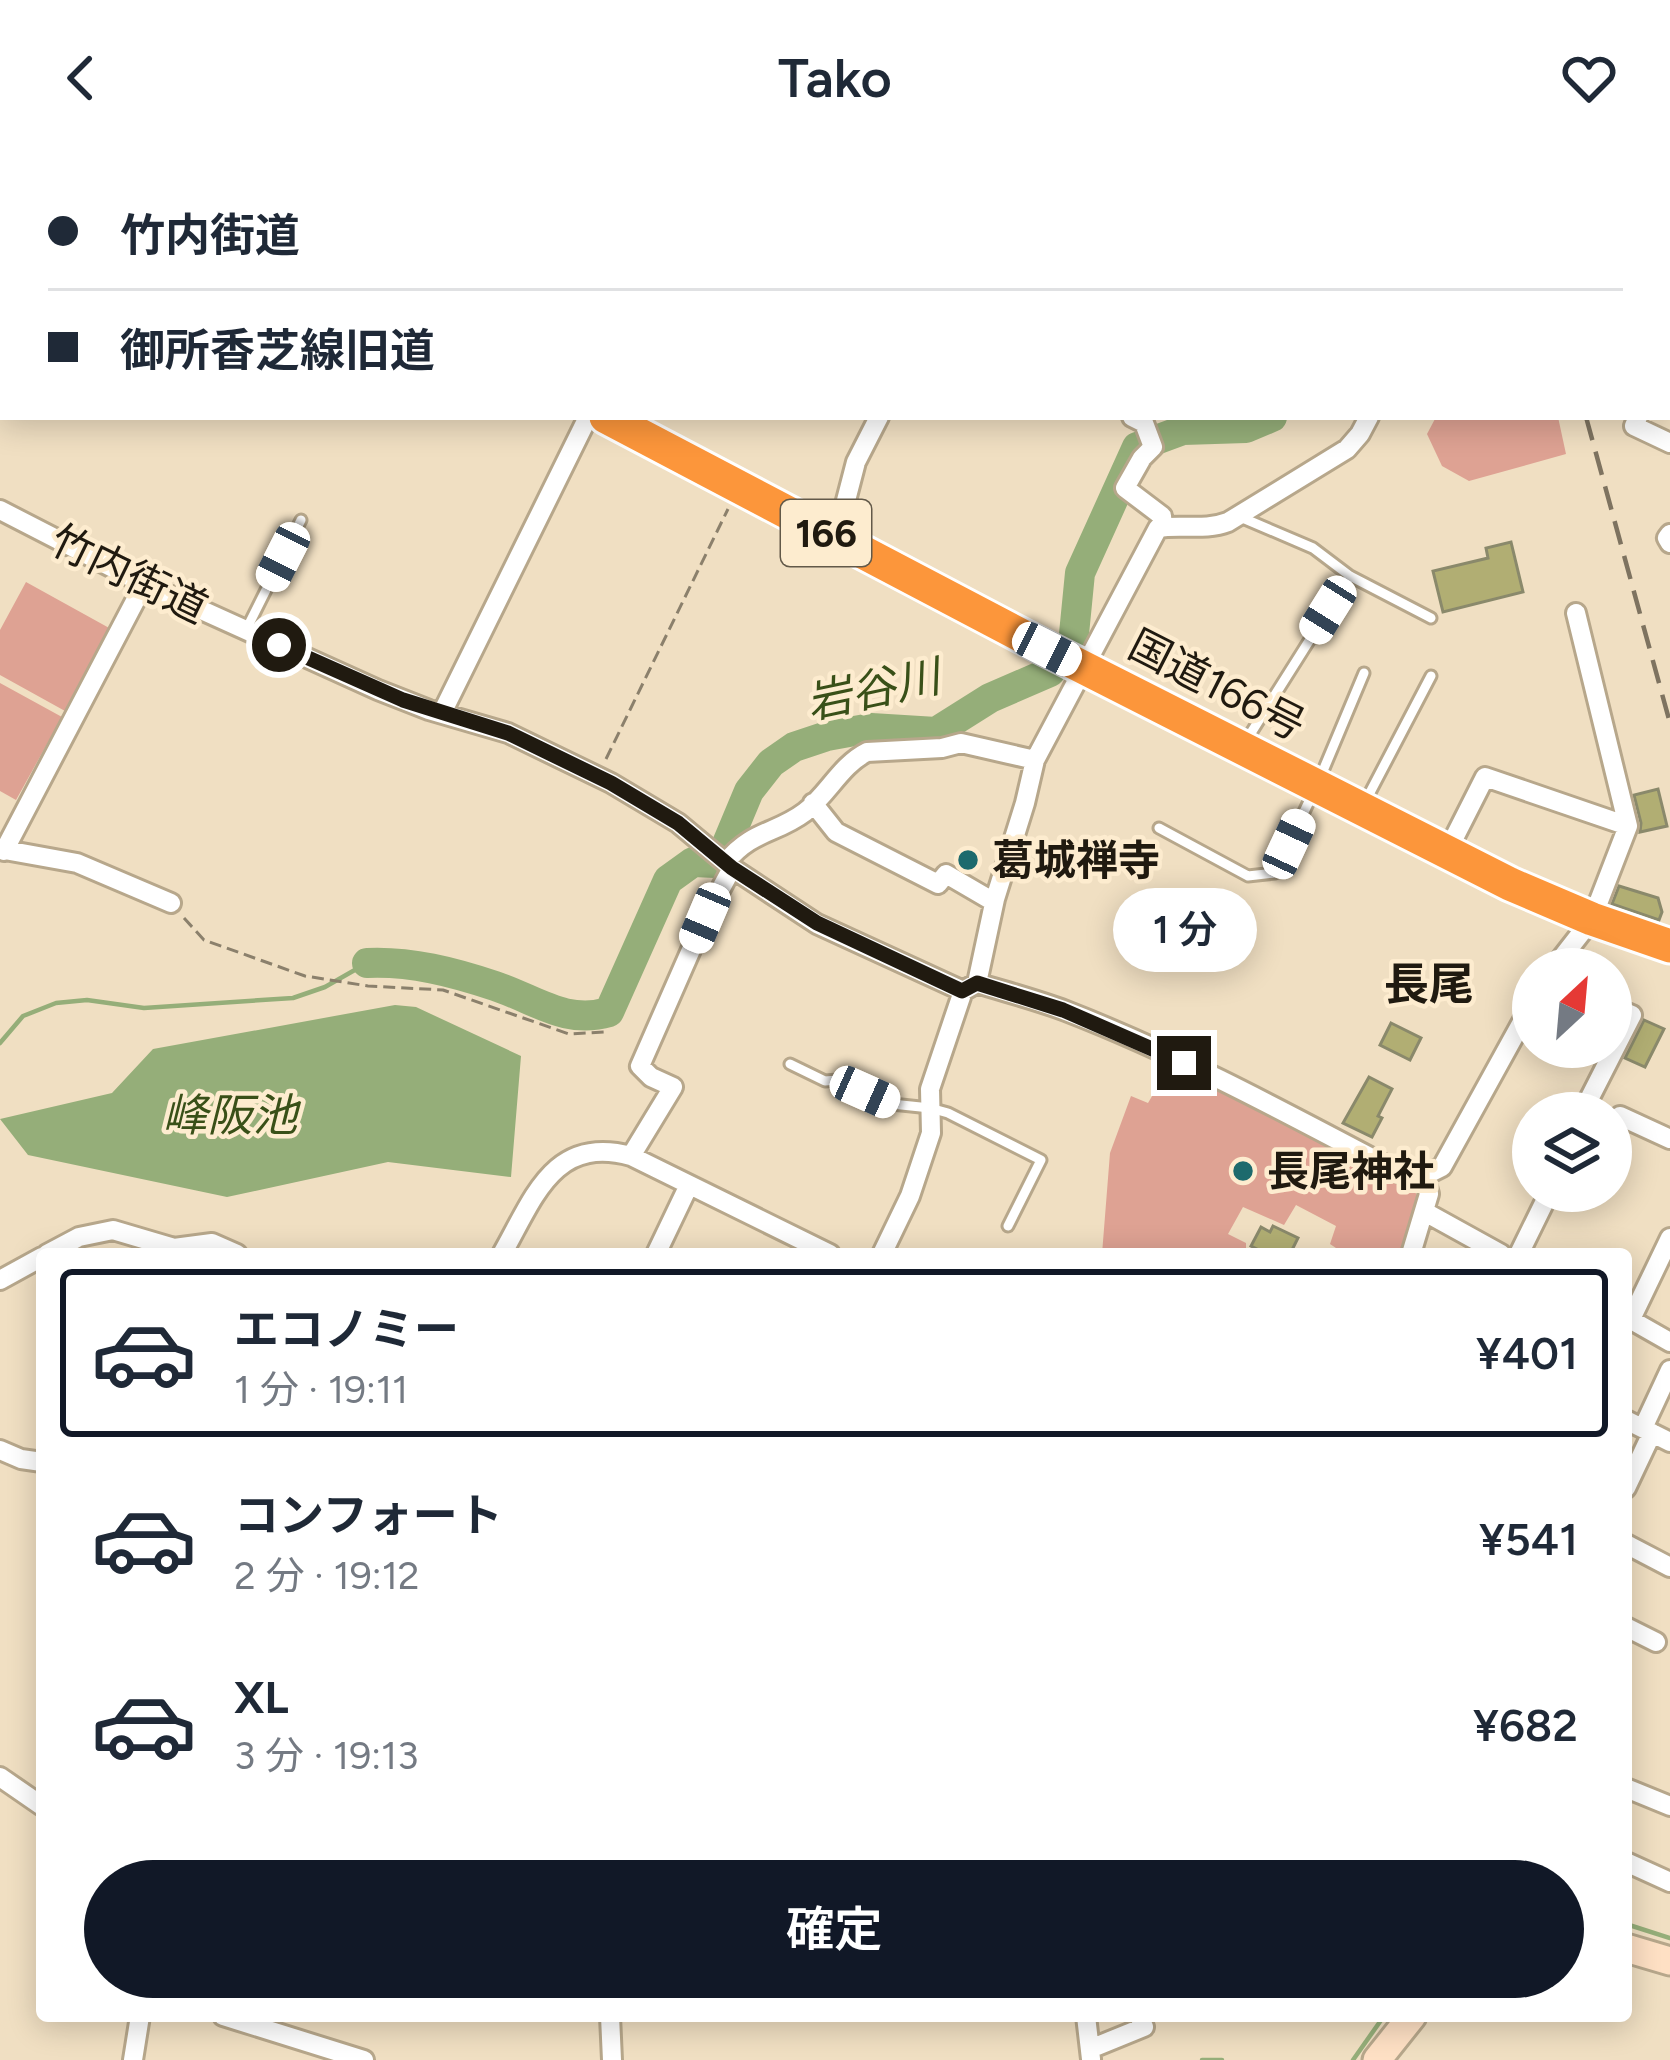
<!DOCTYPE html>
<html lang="ja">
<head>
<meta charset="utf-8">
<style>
	body { margin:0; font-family:Figtree,"Noto Sans JP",sans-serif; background:#f2f2f3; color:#1f2937; height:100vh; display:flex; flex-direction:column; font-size:45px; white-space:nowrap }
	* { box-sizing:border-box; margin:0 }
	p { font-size:39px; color:#747a83 }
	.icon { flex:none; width:66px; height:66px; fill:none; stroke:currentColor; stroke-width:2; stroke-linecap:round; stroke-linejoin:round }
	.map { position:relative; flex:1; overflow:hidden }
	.panel { position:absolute; left:36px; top:1092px; width:1596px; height:774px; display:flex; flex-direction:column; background:#fff; border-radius:12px; box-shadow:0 6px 30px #0003 }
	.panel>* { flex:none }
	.hud { position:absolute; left:0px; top:0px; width:1671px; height:264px; box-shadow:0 6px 30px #0003; display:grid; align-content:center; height:264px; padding:0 48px; background:#fff }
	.needle { width:78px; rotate:26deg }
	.tools { position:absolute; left:1512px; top:792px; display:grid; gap:24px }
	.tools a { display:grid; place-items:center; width:120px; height:120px; border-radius:50%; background:#fff; box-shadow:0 6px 30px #0003; font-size:60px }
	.end { position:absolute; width:54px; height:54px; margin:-27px; border:15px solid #201a10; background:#fff; box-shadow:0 0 0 6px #fff }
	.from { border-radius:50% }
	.bubble { position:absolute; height:84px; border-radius:42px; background:#fff; box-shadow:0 6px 30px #0003; font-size:39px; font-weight:600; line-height:84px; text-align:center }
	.car { position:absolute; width:36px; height:72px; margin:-36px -18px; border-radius:15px; box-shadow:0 0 9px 3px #0007; background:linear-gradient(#fff 24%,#345 0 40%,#fff 0 76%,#345 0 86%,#fff 0) }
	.hud b { display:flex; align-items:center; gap:42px; height:114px; font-size:45px }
	.hud b+b { border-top:3px solid #e0e1e3 }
	.hud i { width:30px; height:30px; background:#1f2937 }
	ul { padding:21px 0 0; list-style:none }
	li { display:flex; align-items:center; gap:36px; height:168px; margin:0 24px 18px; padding:0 24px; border:6px solid transparent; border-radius:12px }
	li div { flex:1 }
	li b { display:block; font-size:45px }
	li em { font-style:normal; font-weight:600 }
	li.on { border-color:#111827 }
	li>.icon { width:108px; height:108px; stroke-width:1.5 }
	.primary-button { display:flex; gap:24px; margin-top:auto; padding:24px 48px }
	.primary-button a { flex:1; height:138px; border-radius:72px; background:#111827; color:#fff; font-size:48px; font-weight:600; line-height:138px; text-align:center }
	header { display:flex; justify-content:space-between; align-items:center; height:156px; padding:0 48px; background:#fff; font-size:54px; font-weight:600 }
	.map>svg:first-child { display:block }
</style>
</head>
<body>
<header><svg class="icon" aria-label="back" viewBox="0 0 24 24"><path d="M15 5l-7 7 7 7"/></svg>Tako<svg class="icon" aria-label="heart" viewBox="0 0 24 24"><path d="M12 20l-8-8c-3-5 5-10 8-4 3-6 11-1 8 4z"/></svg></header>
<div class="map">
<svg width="1670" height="1904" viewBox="0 0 1670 1904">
	<rect width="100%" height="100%" fill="#f0dfc2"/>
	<path fill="#dea293" d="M1436,261H1558L1566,298L1469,325L1442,310L1427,278Z
		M26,426L111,473L65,555L0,519V474Z
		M0,527L62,561L16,644L0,635Z
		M1171,908L1413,1034L1422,1045L1401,1098H1345L1330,1088L1336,1070L1296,1049L1284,1069L1243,1051L1228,1078L1246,1087V1098H1102L1110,997L1131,940L1148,947Z"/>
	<path fill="#95ae79" d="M395,849L416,851L521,900L511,1021L388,1006L227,1041L28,999L0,963L112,937L153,893Z"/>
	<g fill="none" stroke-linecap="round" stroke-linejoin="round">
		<path stroke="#95ae79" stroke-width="4.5" d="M0,887L23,860L56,847L87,844L144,852L293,842L325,831L367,807
			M1626,1768L1670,1782
			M1202,1904H1222
			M1353,1904L1384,1860"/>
		<path stroke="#95ae79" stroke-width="30" d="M1475,3L1478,0
			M367,807C411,805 453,816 495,830C535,843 565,869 609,856L668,724L693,706L716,707L726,690L749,635L771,607L794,591L827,580L871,572L936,576L990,542L1050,516L1073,488L1080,417L1137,291L1183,274L1246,272L1272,261"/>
	</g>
	<path fill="#b1ae73" stroke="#8a896b" stroke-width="3" d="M1511,386L1523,436L1443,456L1433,415L1488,402L1486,392Z
		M1658,633L1667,670L1640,676L1641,667L1634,639Z
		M1619,730L1658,742L1662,756L1659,764L1612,748Z
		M1644,864L1664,873L1645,911L1625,902Z
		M1391,867L1421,882L1410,904L1380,889Z
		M1369,921L1392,933L1378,960L1382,962L1372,981L1343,967Z
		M1273,1070L1298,1082L1290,1098H1267L1251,1090L1261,1071L1270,1076Z"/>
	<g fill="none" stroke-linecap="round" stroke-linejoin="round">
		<g stroke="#b7a78b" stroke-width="15">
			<path id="lane" d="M1238,360L1313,392L1350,420L1431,462
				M246,474L301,364
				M1244,588L1350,420
				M1320,622L1364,517
				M1364,648L1431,520
				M1159,672L1248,720L1275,717L1313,637
				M790,908L825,925L838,924L892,948L930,952L948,957L1041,1004L1008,1070"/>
		</g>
		<g stroke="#b7a78b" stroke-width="24">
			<path id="street" d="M539,0L546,3
				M1011,0L1013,3
				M160,3L161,0
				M495,3L497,0
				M695,3L696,0
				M1668,133L1670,134
				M0,181L3,174
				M1668,195L1670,191
				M1132,261L1144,267L1153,291L1142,302L1125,332L1162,360L1163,371
				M1638,261L1634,270L1670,287
				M0,354L144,428L378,534L429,554L508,577L611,627L678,667L732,712L817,768L963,835
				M1670,378L1667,382L1670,387
				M836,383L856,306L879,261
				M442,557L588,261
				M813,647L836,676L938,728L946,718L994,746
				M0,693L77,707L171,747
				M4,695L144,428
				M1447,696L1485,621L1628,670
				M726,706C752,674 776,678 805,656C828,638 841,609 867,596L942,592L961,587L1035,604
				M1553,813L1592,763L1628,670L1576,457
				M977,827L995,743L1025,647L1035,604L1158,372C1181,368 1205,375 1228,366L1347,293L1360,278L1369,261
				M1582,957L1632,859L1611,850
				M1620,960L1670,983
				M631,1000L673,931L651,921L640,910L705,762L732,712
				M1425,1056L1501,1098
				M47,1098L79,1081L113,1074L174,1092L212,1087L237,1098
				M502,1098C534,1042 553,979 631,1000L830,1098
				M656,1098L689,1029
				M882,1098L910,1040L931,977L930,933L963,835L977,827C1006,836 1037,844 1066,855C1182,900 1292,960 1402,1018L1424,1020L1442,1011L1533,846
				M1411,1098L1429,1038L1424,1020
				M1519,1098L1546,1043L1547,1035
				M0,1124L42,1101
				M1626,1161L1670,1186
				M1631,1163L1670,1082
				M1626,1264L1670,1286
				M1643,1272L1670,1214
				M0,1294L21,1303L42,1306
				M1626,1332L1652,1277
				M1626,1388L1670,1411
				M1626,1471L1656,1486
				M0,1621L42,1650
				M1626,1632L1670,1650
				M1626,1706L1670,1726
				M223,1860L364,1904
				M610,1860L612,1904
				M1086,1860L1091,1903
				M1090,1893L1144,1871L1139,1860
				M133,1904L140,1860"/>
		</g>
		<g stroke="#b7a78b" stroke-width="33">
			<path id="secondary" d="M1626,1792L1670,1805
				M1377,1904L1412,1860"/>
		</g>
		<g stroke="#fff" stroke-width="39">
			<path id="highway" d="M97,0L102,3
				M606,261L1047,493L1510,728L1592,763L1670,790"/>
		</g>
		<path stroke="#8b806c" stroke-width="3" stroke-dasharray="12 6" stroke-linecap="butt" d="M606,603L728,353
			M184,762L204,784L305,820L368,830L443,834L569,878L605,876"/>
		<use href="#lane" stroke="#fff" stroke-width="9"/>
		<use href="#street" stroke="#fff" stroke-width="18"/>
		<use href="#secondary" stroke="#fee0c4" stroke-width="27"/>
		<use href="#highway" stroke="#fc963b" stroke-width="33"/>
		<path stroke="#7e7360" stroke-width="4.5" stroke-dasharray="24 12" stroke-linecap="butt" d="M1520,0L1521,3
			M1586,261L1670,567"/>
	</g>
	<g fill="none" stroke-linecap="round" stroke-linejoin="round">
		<path stroke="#201a10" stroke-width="15" d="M279,489L403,544L508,577L611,627L678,667L732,712L817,767L962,835L977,827L1063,854L1184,907"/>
	</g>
	<g fill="#1d6a6d" stroke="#fdeccf" stroke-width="4.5">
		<circle cx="968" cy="704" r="12"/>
		<circle cx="1243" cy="1015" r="12"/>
	</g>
	<g text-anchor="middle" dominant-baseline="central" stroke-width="9" stroke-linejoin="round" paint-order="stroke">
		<rect fill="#fdeccf" stroke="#625949" stroke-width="3" x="781" y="344" width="90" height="66" rx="9"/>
		<g font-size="39" font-weight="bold" fill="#201a10">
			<text x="826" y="377">166</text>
		</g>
		<g font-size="42" fill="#201a10" stroke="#fdeccf">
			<text transform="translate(129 418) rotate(26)">竹内街道</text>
			<text transform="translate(1217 529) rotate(27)">国道166号</text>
		</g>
		<g font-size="42" font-weight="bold" fill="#201a10" stroke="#fdeccf" text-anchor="start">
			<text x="992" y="704">葛城禅寺</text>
			<text x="1267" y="1015">長尾神社</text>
		</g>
		<g font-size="45" font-style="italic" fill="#395018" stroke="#fdeccf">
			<text transform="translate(873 533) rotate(-12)">岩谷川</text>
			<text x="230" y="959">峰阪池</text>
		</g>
		<g font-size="45" font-weight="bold" fill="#201a10" stroke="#fdeccf">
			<text x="1429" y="828">長尾</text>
		</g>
	</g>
</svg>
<div class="tools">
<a><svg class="needle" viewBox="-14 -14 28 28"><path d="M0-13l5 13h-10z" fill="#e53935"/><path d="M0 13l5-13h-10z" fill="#747a83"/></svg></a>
<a><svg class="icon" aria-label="layers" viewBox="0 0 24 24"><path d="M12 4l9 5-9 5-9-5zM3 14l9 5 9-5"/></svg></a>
</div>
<i class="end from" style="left:279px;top:489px"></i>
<i class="end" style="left:1184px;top:907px"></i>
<div class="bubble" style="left:1113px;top:732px;width:144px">1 分</div>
<i class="car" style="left:283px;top:401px;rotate:207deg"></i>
<i class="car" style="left:1328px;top:454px;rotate:212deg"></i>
<i class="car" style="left:1047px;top:493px;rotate:117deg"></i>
<i class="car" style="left:1289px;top:688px;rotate:25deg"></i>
<i class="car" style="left:705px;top:762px;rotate:203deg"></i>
<i class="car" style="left:865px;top:936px;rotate:114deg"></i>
<div class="hud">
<b><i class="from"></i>竹内街道</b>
<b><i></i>御所香芝線旧道</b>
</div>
<section class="panel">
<ul>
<li class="on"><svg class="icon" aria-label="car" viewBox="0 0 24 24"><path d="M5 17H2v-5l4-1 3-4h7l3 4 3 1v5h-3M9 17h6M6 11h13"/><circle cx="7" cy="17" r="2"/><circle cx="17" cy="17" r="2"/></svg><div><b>エコノミー</b><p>1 分 · 19:11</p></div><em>¥401</em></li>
<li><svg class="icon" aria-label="car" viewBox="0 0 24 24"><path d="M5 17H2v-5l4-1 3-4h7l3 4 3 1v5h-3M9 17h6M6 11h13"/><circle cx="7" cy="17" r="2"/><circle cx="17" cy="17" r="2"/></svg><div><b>コンフォート</b><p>2 分 · 19:12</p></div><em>¥541</em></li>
<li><svg class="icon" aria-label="car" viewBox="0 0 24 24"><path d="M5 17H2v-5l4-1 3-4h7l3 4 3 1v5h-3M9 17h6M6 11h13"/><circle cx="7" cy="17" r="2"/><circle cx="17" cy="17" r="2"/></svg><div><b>XL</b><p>3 分 · 19:13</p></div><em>¥682</em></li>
</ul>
<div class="primary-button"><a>確定</a></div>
</section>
</div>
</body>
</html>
